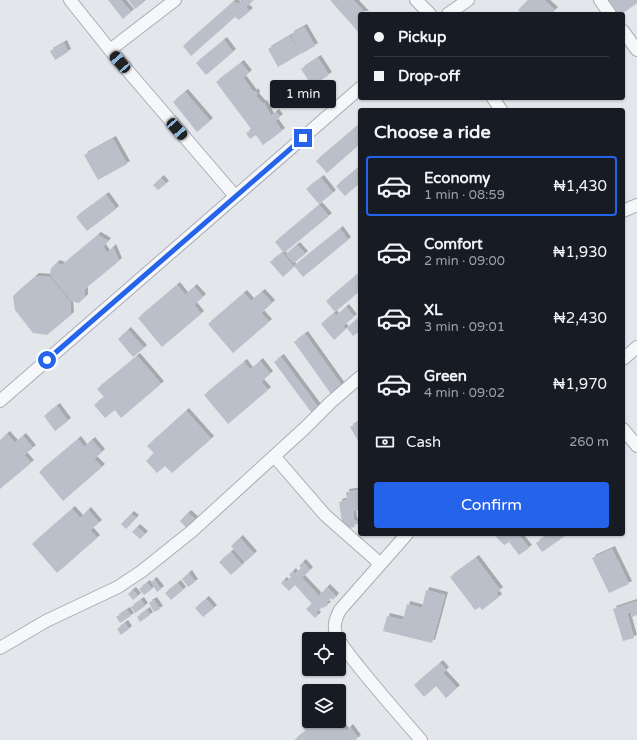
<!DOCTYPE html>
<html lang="en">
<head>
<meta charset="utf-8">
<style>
	body { margin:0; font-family:"Varela Round",sans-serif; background:#242831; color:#f1f3f6; height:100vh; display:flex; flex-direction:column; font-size:15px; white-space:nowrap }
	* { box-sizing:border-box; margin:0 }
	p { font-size:13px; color:#9ea1a6 }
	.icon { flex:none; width:22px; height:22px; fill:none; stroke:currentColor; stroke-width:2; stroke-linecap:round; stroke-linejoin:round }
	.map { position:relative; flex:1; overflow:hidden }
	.details { position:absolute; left:358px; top:108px; width:267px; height:428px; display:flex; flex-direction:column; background:#171b24; border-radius:4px; box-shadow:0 1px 3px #0004 }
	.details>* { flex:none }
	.hud { position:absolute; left:358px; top:12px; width:267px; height:88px; border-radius:4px; box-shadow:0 1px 3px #0004; display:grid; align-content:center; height:88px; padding:0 16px; background:#171b24 }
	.fabs { position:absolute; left:302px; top:632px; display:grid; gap:8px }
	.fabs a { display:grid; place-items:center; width:44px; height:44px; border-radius:4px; background:#171b24; box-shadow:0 1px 3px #0004; font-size:20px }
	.end { position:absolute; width:18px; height:18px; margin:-9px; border:5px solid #2563eb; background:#fff; box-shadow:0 0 0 2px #fff }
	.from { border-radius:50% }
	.bubble { position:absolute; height:28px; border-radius:4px; background:#171b24; box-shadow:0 1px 3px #0004; font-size:13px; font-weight:600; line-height:28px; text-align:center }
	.car { position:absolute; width:12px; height:24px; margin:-12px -6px; border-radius:5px; box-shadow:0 0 3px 1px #0007; background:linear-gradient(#222 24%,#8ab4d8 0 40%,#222 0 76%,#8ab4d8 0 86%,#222 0) }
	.hud b { display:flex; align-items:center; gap:14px; height:38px; font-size:15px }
	.hud b+b { border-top:1px solid #363941 }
	.hud i { width:10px; height:10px; background:#f1f3f6 }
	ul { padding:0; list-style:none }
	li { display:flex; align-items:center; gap:12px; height:60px; margin:0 8px 6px; padding:0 8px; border:2px solid transparent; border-radius:4px }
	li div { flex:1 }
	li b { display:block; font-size:15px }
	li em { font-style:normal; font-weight:600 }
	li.current { border-color:#2563eb }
	li>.icon { width:36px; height:36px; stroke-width:1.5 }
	h2 { padding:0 16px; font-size:18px; line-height:48px }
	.pay { display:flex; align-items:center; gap:10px; height:44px; padding:0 16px; font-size:15px }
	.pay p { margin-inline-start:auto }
	.primary-button { display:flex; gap:8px; margin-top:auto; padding:8px 16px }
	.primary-button a { flex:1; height:46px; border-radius:4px; background:#2563eb; color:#fff; font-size:16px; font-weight:600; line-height:46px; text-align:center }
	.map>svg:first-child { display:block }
</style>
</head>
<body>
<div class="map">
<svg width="637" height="740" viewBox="0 0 637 740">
	<defs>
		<filter id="shadow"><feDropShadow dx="3" dy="-3" stdDeviation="0" flood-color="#0004"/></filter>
	</defs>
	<rect width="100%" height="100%" fill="#e3e6eb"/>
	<path fill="#babfc9" filter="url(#shadow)" d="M108,0H121L131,12L123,19Z
		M128,0H142L144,2L135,9Z
		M244,0H254L246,7L250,11L239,20L235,17L191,56L183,46L234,1L237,4Z
		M330,0H353L366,14H360V34Z
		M528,0H544L555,10L551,14H522L518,10Z
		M605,0H637V3L622,14H615Z
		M304,27L315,46L301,54L291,34Z
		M290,36L300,54L278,67L268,49Z
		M224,40L233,52L206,75L196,63Z
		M64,43L68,52L55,60L50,51Z
		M318,58L329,75L312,86L301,69Z
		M241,63L249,73L243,78L254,93L255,91L257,94L256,96L263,104L264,103L271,116L276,112L280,117L275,121L282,131L263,145L256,135L250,139L246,133L252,130L216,82Z
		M185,92L210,121L197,132L173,102Z
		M358,125L360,127V144L327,173L316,161Z
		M113,139L127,164L98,180L84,155Z
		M360,166V183L345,196L336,186Z
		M161,178L166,184L158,190L153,185Z
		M321,178L333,193L319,204L306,189Z
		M106,195L116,209L87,231L76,217Z
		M319,205L329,216L284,253L275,242Z
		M340,229L348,240L303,277L294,266Z
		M98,235L108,241L103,247L107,253L113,247L119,261L85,289V297L79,303L71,301L50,274L51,268L57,263L62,265Z
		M297,245L305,254L294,263L286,254Z
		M282,253L294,267L283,277L270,262Z
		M360,272V291L335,312L326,301Z
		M36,276L50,277L70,302L71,315L47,335L33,333L15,310L13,296Z
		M177,285L185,295L194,287L203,297L194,305L201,314L162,347L138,318Z
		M262,292L272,303L261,313L269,322L233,353L208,324L244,293L251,301Z
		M346,307L354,317L343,326L346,329L334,340L321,324L334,313L336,316Z
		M360,316V331L353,336L347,328Z
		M128,330L144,348L133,357L118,339Z
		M305,334L342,386L331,394L294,342Z
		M137,356L161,384L121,418L115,410L105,418L94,405L104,397L97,389Z
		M281,357L321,411L314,416L274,362Z
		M260,361L270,374L261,382L268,390L228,424L204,395L244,362L250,370Z
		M57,406L68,421L55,431L44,416Z
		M186,411L211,439L172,473L165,466L157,473L146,461L154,453L147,446Z
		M360,421V444L350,427Z
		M7,434L15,443L23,436L33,448L24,455L31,463L0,489V440Z
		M78,439L84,447L92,440L102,452L94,459L102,467L63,501L39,472Z
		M360,490V510L353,511L354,521L357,520V524L354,525L355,527L343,529L339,502L347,500L346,492Z
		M72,509L80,518L88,510L99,523L90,530L97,538L57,573L32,544Z
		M188,513L197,521L188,530L180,521Z
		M131,514L136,518L126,529L121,524Z
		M137,527L145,534L140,539L132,532Z
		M498,534H518L529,548L519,555L509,542L504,545L496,537Z
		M549,534H568L542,552L536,543Z
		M240,538L254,554L245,562L231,546Z
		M612,549L629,584L609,593L592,558Z
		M231,552L242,565L231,575L219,562Z
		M476,558L500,590L496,593L499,597L482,610L480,607L475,610L450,577Z
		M303,562L310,570L302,578L319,596L327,587L336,596L333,600L331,598L326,603L328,605L323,608L322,607L316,613L318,615L315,618L306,609L312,604L295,585L289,591L281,583L284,580L286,582L291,577L289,575L293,571L295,574L301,568L299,566Z
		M189,573L195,582L188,587L182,579Z
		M154,580L161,589L157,592L151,582Z
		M147,583L152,589L144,595L139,589Z
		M178,583L183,590L171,600L165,593Z
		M133,590L138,596L133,600L128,594Z
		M426,590L445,595L432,643L383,631L387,616L403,620L407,604L422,608Z
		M206,599L214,608L203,617L195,608Z
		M141,600L145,606L135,613L131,607Z
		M154,600L160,609L154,612L149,603Z
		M637,601V615L632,617L631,613H627L634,638L623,641L613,609Z
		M127,610L131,616L120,623L116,617Z
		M147,610L150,615L140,622L137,617Z
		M125,623L129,629L121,635L117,629Z
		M440,663L446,670L443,673L457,688L446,698L436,686L424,697L414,685Z
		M312,721H338L346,731L350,727L358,738L356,739L357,740H294L306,731L303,728Z"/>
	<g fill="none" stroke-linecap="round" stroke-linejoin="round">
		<g stroke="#a8adb6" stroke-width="14">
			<path id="minor" d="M70,0L110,50L235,196
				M416,0L430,14
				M600,0L610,14
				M448,14L468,0
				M623,31L637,50
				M110,50L175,0
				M493,98L501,110
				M623,211L637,205
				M623,359L637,347
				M0,401L360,88
				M623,429L637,446
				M274,456L325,515L375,559L379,564
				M407,534L340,610C336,618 333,625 336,634C340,644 352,658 359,667C379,692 400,716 421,740
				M0,648L46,621L118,587L142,571L192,531L305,428L331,402L360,377"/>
		</g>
		<use href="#minor" stroke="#f6f7f9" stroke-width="12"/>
	</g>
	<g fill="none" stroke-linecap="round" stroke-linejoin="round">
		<path stroke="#2563eb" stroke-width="5" d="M47,360L303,138"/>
	</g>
</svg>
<div class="fabs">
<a><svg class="icon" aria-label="locate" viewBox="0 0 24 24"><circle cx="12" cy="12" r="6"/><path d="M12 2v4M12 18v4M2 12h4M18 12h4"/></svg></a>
<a><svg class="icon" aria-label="layers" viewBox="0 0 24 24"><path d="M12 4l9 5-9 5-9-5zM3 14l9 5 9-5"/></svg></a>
</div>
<i class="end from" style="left:47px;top:360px"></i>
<i class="end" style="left:303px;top:138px"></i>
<div class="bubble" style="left:270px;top:80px;width:66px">1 min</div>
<i class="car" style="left:120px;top:62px;rotate:319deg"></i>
<i class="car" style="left:177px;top:129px;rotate:139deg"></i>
<div class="hud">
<b><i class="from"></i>Pickup</b>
<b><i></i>Drop-off</b>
</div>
<section class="details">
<h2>Choose a ride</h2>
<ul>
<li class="current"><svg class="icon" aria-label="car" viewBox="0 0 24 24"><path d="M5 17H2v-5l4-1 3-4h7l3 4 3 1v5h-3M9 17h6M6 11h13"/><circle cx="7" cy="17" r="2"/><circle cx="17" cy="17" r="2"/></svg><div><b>Economy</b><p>1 min · 08:59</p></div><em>₦1,430</em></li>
<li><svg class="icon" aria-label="car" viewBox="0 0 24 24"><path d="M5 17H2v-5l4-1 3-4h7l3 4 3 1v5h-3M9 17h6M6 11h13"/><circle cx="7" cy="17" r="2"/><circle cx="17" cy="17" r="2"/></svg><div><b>Comfort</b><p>2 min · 09:00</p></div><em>₦1,930</em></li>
<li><svg class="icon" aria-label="car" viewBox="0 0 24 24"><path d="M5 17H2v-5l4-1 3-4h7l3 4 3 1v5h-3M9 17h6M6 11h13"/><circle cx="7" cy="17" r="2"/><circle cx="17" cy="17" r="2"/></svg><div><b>XL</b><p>3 min · 09:01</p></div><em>₦2,430</em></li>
<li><svg class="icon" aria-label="car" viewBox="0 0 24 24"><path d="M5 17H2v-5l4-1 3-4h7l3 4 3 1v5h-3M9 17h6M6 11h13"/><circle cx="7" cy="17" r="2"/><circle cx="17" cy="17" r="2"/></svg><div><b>Green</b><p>4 min · 09:02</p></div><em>₦1,970</em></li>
</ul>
<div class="pay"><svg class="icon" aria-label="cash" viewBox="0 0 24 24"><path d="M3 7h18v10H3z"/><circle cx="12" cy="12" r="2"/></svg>Cash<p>260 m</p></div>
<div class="primary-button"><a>Confirm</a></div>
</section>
</div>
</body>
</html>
